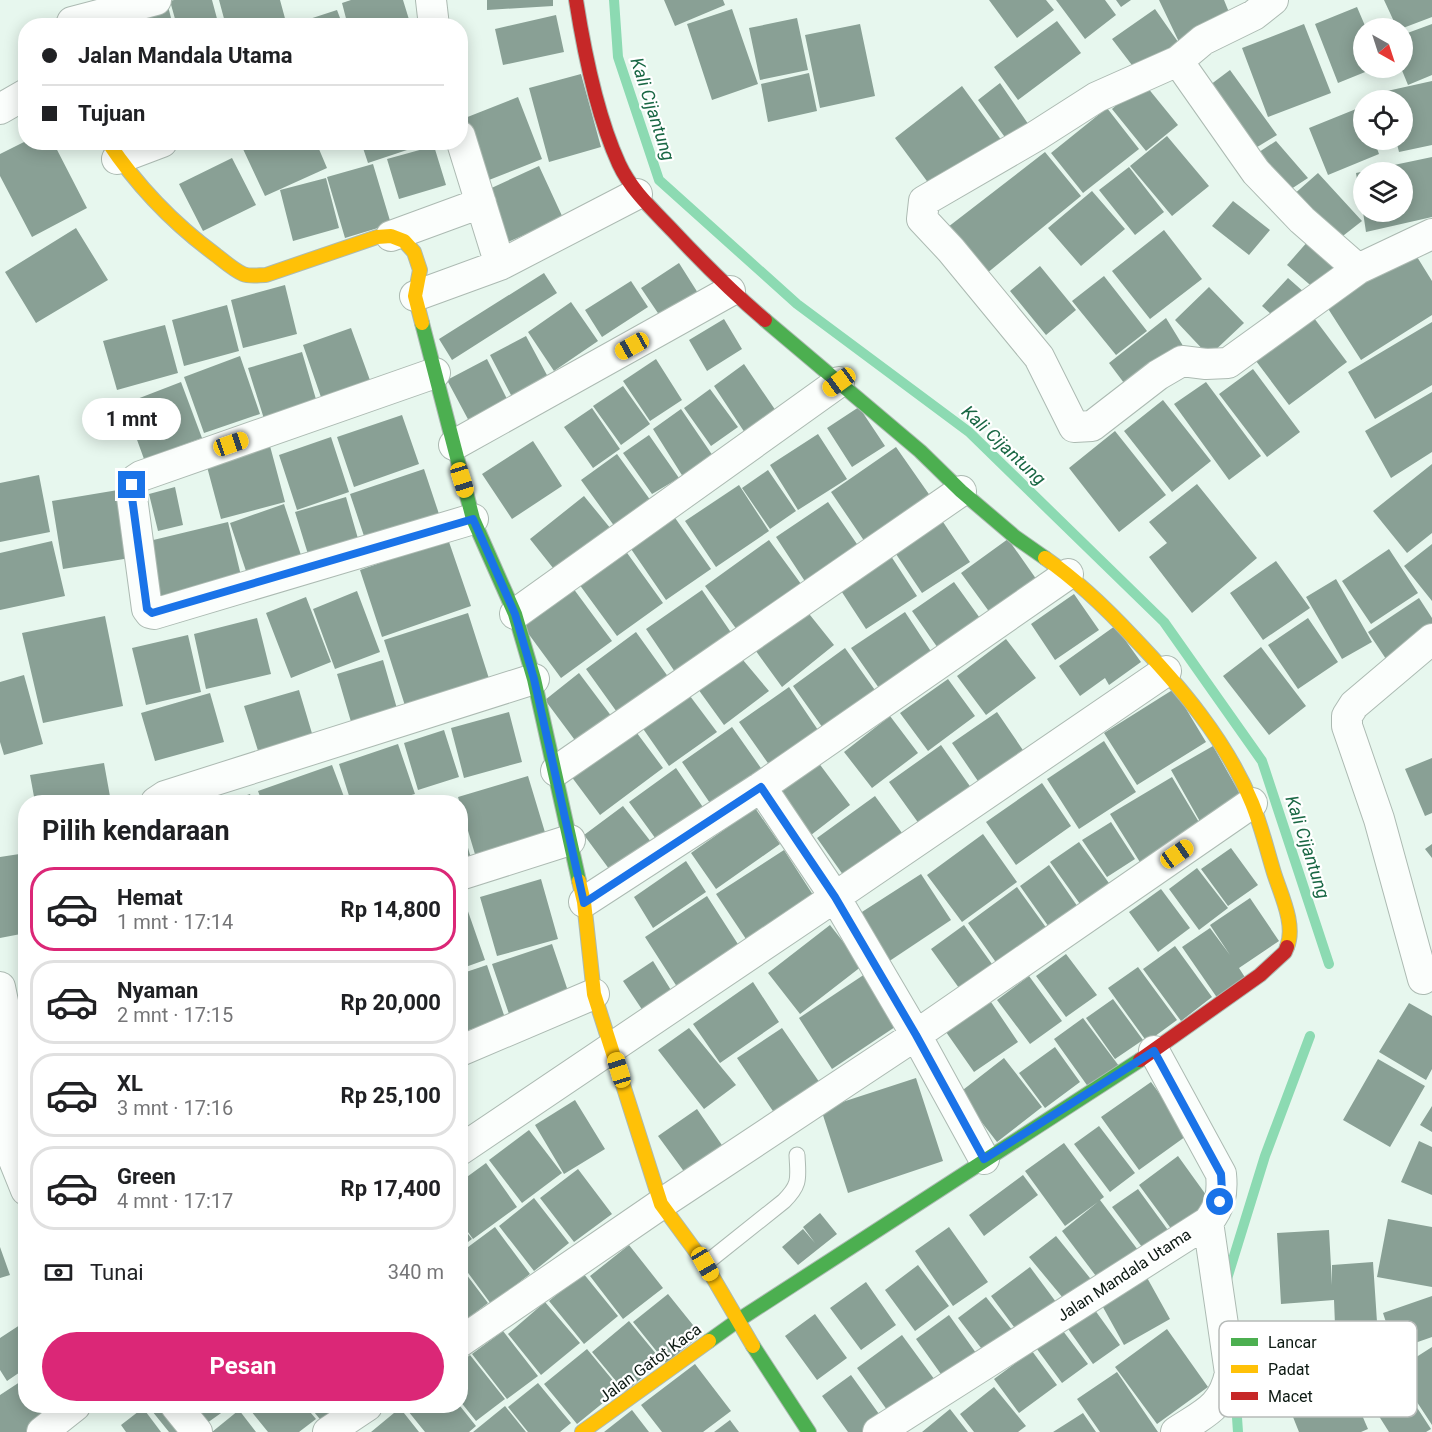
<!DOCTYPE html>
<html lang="id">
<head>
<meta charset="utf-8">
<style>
	body { margin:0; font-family:Roboto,sans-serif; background:#f6f6f6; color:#202124; height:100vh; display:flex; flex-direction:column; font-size:22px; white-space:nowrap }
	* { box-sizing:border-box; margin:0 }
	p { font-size:20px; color:#757577 }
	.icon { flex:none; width:33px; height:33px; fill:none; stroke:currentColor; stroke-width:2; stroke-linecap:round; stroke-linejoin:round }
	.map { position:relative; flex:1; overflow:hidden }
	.drawer { position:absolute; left:18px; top:795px; width:450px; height:618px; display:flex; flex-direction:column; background:#fff; border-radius:24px; box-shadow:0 3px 15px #0003 }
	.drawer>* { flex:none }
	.top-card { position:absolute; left:18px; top:18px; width:450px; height:132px; border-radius:24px; box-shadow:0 3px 15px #0003; display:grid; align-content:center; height:132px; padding:0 24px; background:#fff }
	.needle { width:39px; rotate:141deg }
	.buttons { position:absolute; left:1353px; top:18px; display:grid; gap:12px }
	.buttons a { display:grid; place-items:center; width:60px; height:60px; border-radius:50%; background:#fff; box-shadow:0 3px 15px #0003; font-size:30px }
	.end { position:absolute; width:27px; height:27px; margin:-14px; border:8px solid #1a73e8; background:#fff; box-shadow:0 0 0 3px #fff }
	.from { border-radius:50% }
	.bubble { position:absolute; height:42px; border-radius:21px; background:#fff; box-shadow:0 3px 15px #0003; font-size:20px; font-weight:700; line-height:42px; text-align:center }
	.car { position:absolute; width:18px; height:36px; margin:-18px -9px; border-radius:8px; box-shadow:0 0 4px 2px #0007; background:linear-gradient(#f5c518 24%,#345 0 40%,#f5c518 0 76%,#345 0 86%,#f5c518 0) }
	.top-card b { display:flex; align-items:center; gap:21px; height:57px; font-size:22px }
	.top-card b+b { border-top:2px solid #e0e0e0 }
	.top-card i { width:15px; height:15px; background:#202124 }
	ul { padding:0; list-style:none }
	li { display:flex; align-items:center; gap:18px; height:84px; margin:0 12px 9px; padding:0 12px; border:3px solid #e0e0e0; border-radius:24px }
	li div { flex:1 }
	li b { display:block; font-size:22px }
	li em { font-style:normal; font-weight:700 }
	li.selected { border-color:#db2777 }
	li>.icon { width:54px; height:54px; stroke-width:1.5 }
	h2 { padding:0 24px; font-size:27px; line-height:72px }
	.pay { display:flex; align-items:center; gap:15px; height:66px; padding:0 24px; font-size:22px }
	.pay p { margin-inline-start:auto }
	.cta { display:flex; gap:12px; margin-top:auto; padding:12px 24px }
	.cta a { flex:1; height:69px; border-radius:36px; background:#db2777; color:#fff; font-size:24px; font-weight:700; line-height:69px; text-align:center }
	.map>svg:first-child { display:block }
</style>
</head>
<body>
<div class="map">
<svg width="1432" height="1432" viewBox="0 0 1432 1432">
	<rect width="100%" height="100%" fill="#e7f7ee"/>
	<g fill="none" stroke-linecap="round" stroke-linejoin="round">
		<path stroke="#8cdab2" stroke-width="10" d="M614,0L618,57L659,180L797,304L969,432L1164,622L1262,761L1329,964
			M1226,1282L1265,1156L1310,1036
			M1235,1388L1238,1432"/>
	</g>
	<path fill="#89a095" d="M174,0H212L219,26H177L170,1Z
		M219,0H280L286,22L274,26H226Z
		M351,0H403L411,26H348L342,3Z
		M487,0H553V6L487,10Z
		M664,0H723L725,5L675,26Z
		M989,0H1046L1054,10L1017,38Z
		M1056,0H1105L1116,15L1085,39Z
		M1116,0H1131L1121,7Z
		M1159,0H1224L1233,22L1179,42Z
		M1384,0H1432V17L1403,28H1397Z
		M168,6L173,26H135L133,15Z
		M1357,7L1366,28H1364V68H1375L1338,83L1315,24Z
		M732,9L758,84L712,100L687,24Z
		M1155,9L1183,49L1138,73L1112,39Z
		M337,10L343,26H291V25Z
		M556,15L564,52L503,65L495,29Z
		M797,18L808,70L760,80L749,28Z
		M1057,21L1081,53L1018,100L994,67Z
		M860,24L875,96L820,108L805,35Z
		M1304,24L1331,93L1268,117L1242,48Z
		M1432,24V75L1408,85L1401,68L1402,35Z
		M1230,70L1277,135L1249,152L1210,85Z
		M809,73L817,111L768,122L761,84Z
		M581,74L601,147L549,162L529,88Z
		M1432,81V145L1399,152L1396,140H1402V100H1389L1387,91Z
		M1143,82L1178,125L1146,151L1112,109Z
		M1000,83L1033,131L1012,147L978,100Z
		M962,86L1002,141L935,192L895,138Z
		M518,97L542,159L489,180L465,118Z
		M1361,107L1364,113V140H1374L1379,154L1328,175L1309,128Z
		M1107,108L1139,149L1083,193L1051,153Z
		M1167,136L1209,186L1172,216L1130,166Z
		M26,141V142H53L87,208L32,237L0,176V154Z
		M1276,141L1308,178L1285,193L1253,156Z
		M257,142H316L327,168L265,196L243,149Z
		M361,142H428V143L368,163Z
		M434,146L446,185L399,199L387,159Z
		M1045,152L1081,196L986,274L948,227Z
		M1432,157V217L1366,232L1363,212H1402V172H1364L1362,210L1356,173Z
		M232,158L256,205L203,231L179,184Z
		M373,164L391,224L345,238L327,177Z
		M539,166L563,218L508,242L485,191Z
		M1129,167L1164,212L1135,235L1099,190Z
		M1318,173L1362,221L1339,239L1292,196Z
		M326,178L339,228L293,241L280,190Z
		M1092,191L1125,229L1081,266L1048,228Z
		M1233,201L1270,230L1249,255L1212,226Z
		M76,228L108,280L36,323L5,272Z
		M1164,230L1202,279L1150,319L1112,271Z
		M1309,240L1338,266L1316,290L1287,265Z
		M1414,252L1432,281V315L1361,360L1327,307Z
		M679,263L703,301L666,325L641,288Z
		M1040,266L1076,310L1046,335L1010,291Z
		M544,273L557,293L452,360L439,339Z
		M1104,276L1147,331L1116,355L1072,301Z
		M1288,278L1305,293L1280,322L1262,306Z
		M631,281L648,307L602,337L585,310Z
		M285,285L297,334L243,348L231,300Z
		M1209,287L1244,323L1209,356L1175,320Z
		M571,302L598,341L554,371L528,332Z
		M227,305L239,351L184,366L172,320Z
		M1166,318L1185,349L1127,387L1109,363Z
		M1314,318L1347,362L1289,405L1256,361Z
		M724,319L742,349L707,371L689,340Z
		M1432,322V385L1375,419L1348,372Z
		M165,325L178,373L117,390L103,341Z
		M351,328L371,383L322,400L303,345Z
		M526,336L548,377L512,397L490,355Z
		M302,352L318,406L265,422L248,368Z
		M240,356L260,414L204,433L184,377Z
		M487,359L509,403L470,423L447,380Z
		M656,359L682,400L650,421L623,381Z
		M744,364L776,411L745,433L714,386Z
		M1253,369L1300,432L1267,457L1219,394Z
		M181,382L202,438L144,459L124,404Z
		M1206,382L1261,456L1229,480L1174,404Z
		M623,386L650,424L621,445L593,406Z
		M710,389L738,427L711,446L684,408Z
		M1432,392V452L1391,478L1365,431Z
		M1163,400L1211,461L1172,492L1124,431Z
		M859,407L885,446L852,467L827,428Z
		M592,408L620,449L593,468L564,427Z
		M681,409L715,459L685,480L653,429Z
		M402,415L419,464L354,487L337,437Z
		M1115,431L1166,495L1119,532L1069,468Z
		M818,434L847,479L798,510L770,465Z
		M649,435L679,478L652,494L623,453Z
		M331,437L349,492L297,510L279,455Z
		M533,441L562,486L512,519L482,474Z
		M270,446L285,502L221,519L206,463Z
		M896,447L933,500L867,545L831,492Z
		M617,454L651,501L615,527L581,480Z
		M1432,464V533L1407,553L1373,511Z
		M424,469L441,520L367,545L350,494Z
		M768,470L796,511L770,529L742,488Z
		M39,475L50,532L0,542V483Z
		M1197,484L1257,558L1192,613L1149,557L1167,543L1149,522Z
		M739,485L769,531L716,567L685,521Z
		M175,487L183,525L158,531L149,494Z
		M118,490L130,558L63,569L52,501Z
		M584,496L611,529L557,573L530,539Z
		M346,497L361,549L311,564L295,512Z
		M828,502L859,547L806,583L776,537Z
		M284,504L303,561L249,580L230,523Z
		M673,515L711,569L666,600L629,546Z
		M939,516L970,562L922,593L892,548Z
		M228,522L243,584L160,604L145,542Z
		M448,539L471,606L382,637L360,570Z
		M1008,539L1039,583L993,617L961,573Z
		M769,540L804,588L740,634L705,586Z
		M52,541L65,596L0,610V553Z
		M1432,544V601L1404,566Z
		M1389,549L1418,593L1371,624L1342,581Z
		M625,550L663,603L617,636L579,584Z
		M887,550L917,596L866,629L836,583Z
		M1276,561L1310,608L1263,640L1230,593Z
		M1336,579L1372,642L1342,659L1306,597Z
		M954,582L982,621L940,651L912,611Z
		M573,588L612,641L561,678L522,625Z
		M702,590L732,634L675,672L646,629Z
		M357,591L380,652L335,669L313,609Z
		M1074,594L1099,630L1055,660L1031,624Z
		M306,597L331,662L291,678L266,613Z
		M1419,598L1432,618V634L1388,662L1368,632Z
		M806,610L834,645L782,687L753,647Z
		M905,612L934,656L881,691L851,648Z
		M468,613L492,688L408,715L384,640Z
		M105,616L123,706L43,723L22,633Z
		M257,618L271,674L206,689L194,634Z
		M1308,618L1338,662L1298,689L1268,645Z
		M1115,626L1141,662L1109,685L1105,678L1080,696L1059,666Z
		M636,632L669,678L619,715L586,669Z
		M188,635L201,692L146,705L132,648Z
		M1006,639L1036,678L986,715L957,676Z
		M1261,647L1306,706L1269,735L1223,676Z
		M845,648L877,693L825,731L793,686Z
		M383,660L400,719L354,732L337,674Z
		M743,660L769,691L724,725L698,689Z
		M579,673L612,717L577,743L545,700Z
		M24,675L43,744L4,755L0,742V682Z
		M948,679L975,716L928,751L900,713Z
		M789,687L820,733L770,766L739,722Z
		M1174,689L1206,742L1137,785L1104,733Z
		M299,690L314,740L260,757L244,706Z
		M210,693L224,742L155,761L141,713Z
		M690,696L717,732L669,766L637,720Z
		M509,712L522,762L464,778L451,728Z
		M997,712L1029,759L984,790L952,743Z
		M890,716L918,753L872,788L844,752Z
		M631,725L663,768L600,815L568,772Z
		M732,727L763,771L712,806L682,762Z
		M444,730L459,777L418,790L404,743Z
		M1104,741L1136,792L1079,829L1047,779Z
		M398,744L415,794L387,802H351L339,764Z
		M941,745L974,792L922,828L889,782Z
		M1213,746L1244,801L1202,825L1171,770Z
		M1432,758V813L1425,816L1405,769Z
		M818,762L850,805L811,835L778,791Z
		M104,763L111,802H35L30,775Z
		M332,765L346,802H262L258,791Z
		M676,768L707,813L661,846L629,802Z
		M528,776L547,839L477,861L458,797Z
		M1172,777L1203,829L1143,867L1110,814Z
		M1042,783L1071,826L1016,865L986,822Z
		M250,794L253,802H226Z
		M875,796L905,837L846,879L817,838Z
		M623,806L655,847L615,877L584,835Z
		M755,808L780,844L716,889L691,853Z
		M460,819L472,862L460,865Z
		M1111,822L1135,859L1107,877L1082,840Z
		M983,834L1017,882L962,922L927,875Z
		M1079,842L1114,890L1085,911L1050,862Z
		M1432,844V858L1425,849Z
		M1231,848L1258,885L1228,906L1201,869Z
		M784,850L815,898L748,942L716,894Z
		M26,853V933L0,938V857Z
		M686,861L706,892L653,928L634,897Z
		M1049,865L1080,910L1051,930L1020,886Z
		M1197,868L1228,908L1199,930L1169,889Z
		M921,874L951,920L882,966L851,919Z
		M541,879L558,939L497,956L480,897Z
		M1017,887L1050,933L1000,968L968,923Z
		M1161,889L1190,928L1158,952L1129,912Z
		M707,896L743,952L681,993L645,937Z
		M463,897L485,960L460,969V898Z
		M1250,898L1279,941L1239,968L1246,979L1218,999L1182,947L1210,928L1230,955L1210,925Z
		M830,925L862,966L800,1014L768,973Z
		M964,925L997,971L964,995L931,949Z
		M552,944L569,994L509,1014L492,964Z
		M1175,946L1212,997L1181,1021L1143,969Z
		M1066,954L1097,995L1066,1017L1036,976Z
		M653,961L674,995L645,1014L623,981Z
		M487,965L505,1018L460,1033V974Z
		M1138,967L1177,1020L1147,1042L1108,988Z
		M865,974L898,1025L832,1069L799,1018Z
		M1029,976L1062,1021L1030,1044L997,1000Z
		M753,982L779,1022L720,1063L693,1024Z
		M1113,999L1143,1040L1115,1059L1086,1018Z
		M991,1002L1018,1042L974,1072L946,1032Z
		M1409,1003L1432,1016V1069L1426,1080L1379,1052Z
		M1083,1018L1119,1066L1089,1088L1054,1039Z
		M689,1028L736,1085L704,1109L658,1050Z
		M782,1028L822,1086L777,1117L737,1058Z
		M1055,1047L1080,1082L1045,1108L1019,1073Z
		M1004,1058L1042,1107L997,1142L959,1093Z
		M1378,1059L1425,1086L1390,1147L1343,1120Z
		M916,1078L943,1161L848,1193L821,1109Z
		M1151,1082L1189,1134L1139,1170L1101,1117Z
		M575,1100L605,1149L564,1174L535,1125Z
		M1432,1106V1132L1420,1125Z
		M697,1109L726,1151L688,1177L658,1136Z
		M1099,1126L1135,1173L1110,1192L1074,1144Z
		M529,1130L562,1173L522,1203L489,1160Z
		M1419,1141L1432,1147V1195L1401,1182Z
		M1064,1143L1104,1197L1100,1200L1141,1254L1102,1284L1062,1231L1098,1202L1065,1226L1025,1171Z
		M1178,1156L1214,1206L1175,1234L1139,1185Z
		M486,1163L517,1207L473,1239L460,1221V1182Z
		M578,1169L612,1214L574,1242L540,1198Z
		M1023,1175L1038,1195L984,1236L969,1215Z
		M1138,1189L1173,1237L1148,1255L1112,1207Z
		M534,1198L569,1243L534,1271L499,1226Z
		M820,1213L837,1234L798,1265L782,1247L803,1229L815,1243L803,1227Z
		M1388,1219L1432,1227V1287L1377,1277Z
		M460,1224L472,1239L460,1248Z
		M495,1227L530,1274L491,1304L460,1262V1253Z
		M949,1227L988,1282L953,1306L915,1251Z
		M1329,1230L1332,1285V1265L1373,1262L1377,1322L1335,1325L1334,1300L1281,1304L1277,1233Z
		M1056,1236L1094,1283L1068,1304L1029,1257Z
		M629,1245L663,1288L623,1319L590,1276Z
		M0,1247L10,1275L0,1278Z
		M918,1265L949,1306L915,1331L885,1290Z
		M460,1266L488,1303L460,1324Z
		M1030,1267L1056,1302L1017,1331L991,1296Z
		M583,1273L618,1316L584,1344L549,1301Z
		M1145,1274L1170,1319L1124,1345L1099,1300Z
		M866,1282L896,1325L861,1350L830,1308Z
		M668,1294L701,1335L666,1363L633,1322Z
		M1432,1296V1337L1395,1350L1383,1313Z
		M986,1297L1016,1335L988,1357L958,1318Z
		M545,1302L580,1343L541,1375L508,1334Z
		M1092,1306L1120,1345L1093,1364L1066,1326Z
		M815,1314L847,1358L817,1380L785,1336Z
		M949,1315L981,1360L948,1384L916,1339Z
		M26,1321V1368L7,1381L0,1370V1338Z
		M629,1321L662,1361L625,1392L592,1352Z
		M1060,1327L1088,1364L1062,1383L1034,1345Z
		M1167,1329L1208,1387L1157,1424L1115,1367Z
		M503,1331L538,1376L507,1399L472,1354Z
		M902,1335L940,1387L895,1421L857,1368Z
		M1432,1347V1425L1396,1370Z
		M587,1349L620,1389L577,1424L544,1384Z
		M1032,1351L1057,1385L1019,1413L994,1379Z
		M470,1355L505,1399L476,1421L460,1401V1363Z
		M695,1364L731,1411L703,1432H662L641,1405Z
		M1117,1372L1158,1432H1100L1077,1399Z
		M851,1375L884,1421L870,1432H848L822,1396Z
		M26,1378V1406H62L31,1432H0V1395Z
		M538,1383L571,1423L560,1432H528L508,1407Z
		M1401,1383L1431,1429L1426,1432H1389L1370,1402Z
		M994,1387L1026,1426L1018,1432H974L960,1414Z
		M1352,1392L1368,1429L1361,1432H1299L1293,1417Z
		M148,1406H172L181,1432H169Z
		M183,1406H231L200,1428Z
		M247,1406H305L316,1419L299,1432H268Z
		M309,1406H348L324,1424Z
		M404,1406H460L476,1426L469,1432H425Z
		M505,1406L526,1432H473Z
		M143,1408L161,1432H126L121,1425Z
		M400,1408L419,1432H371Z
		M950,1409L968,1432H922Z
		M239,1410L256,1432H212Z
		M632,1410L649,1432H604Z
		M1083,1413L1096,1432H1053Z
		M730,1420L739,1432H714Z"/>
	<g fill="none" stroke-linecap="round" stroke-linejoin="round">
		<g stroke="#acbab2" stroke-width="17">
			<path id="lane" d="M705,1264L784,1201C801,1184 798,1178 797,1155"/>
		</g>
		<g stroke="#acbab2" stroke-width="32">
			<path id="street" d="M431,0L434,26
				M1273,0L1254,15L1203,40L1178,61L1097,97L1036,136L924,201L922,219L951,250L1039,357L1074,427L1092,426L1158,375L1182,361L1206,364L1228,363L1358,269L1432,234
				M72,22L156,0
				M1178,61L1256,172L1302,220L1358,269
				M0,109L26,94
				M460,136L500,265
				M117,159L162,142
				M391,236L481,203
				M415,296L500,265L637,194
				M435,373L141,476L135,480L131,490L147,609L150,613L154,614L473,519
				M454,445L730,291
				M515,614L839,382
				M556,771L961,491
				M761,787L835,897L916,1035L984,1159
				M156,802L165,796L534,679
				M460,875L570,840
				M584,902L761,787L1068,574
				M1423,979L1379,819L1347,726V716L1354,705L1432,639
				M0,987L9,1031L5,1077L8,1139L13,1158L26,1190
				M460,1051L594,994
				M460,1150L835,897L1166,671
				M460,1342L661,1204L916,1035L1252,803
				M176,1406L197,1432
				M42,1432L75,1406
				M328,1432L367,1406
				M878,1432L1208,1222C1220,1207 1223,1194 1221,1174L1154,1051
				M1176,1432C1203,1414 1223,1408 1230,1373L1208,1222"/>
		</g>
		<g stroke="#acbab2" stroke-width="16">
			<path id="fast" d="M765,320L920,451L961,491L1015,537L1045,558
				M422,323L473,519L515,614L534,679L579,881
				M709,1341L737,1321L1140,1060
				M753,1346L809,1432"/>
		</g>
		<g stroke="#acbab2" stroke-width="16">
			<path id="slow" d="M108,142C137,186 174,224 216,255C225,262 234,270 243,274C250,277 259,275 266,275L377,237L391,236L404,241L414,252L420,270L415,296L422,323
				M1045,558C1078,581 1106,608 1133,637C1180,686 1226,740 1252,803C1261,825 1267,850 1274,873C1281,895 1296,925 1287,947
				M579,881L584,902L594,994L661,1204L705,1264L753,1346
				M582,1432L709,1341"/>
		</g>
		<g stroke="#acbab2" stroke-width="16">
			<path id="jam" d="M576,0C584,51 597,116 619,164C631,190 653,210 673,231C702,262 732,292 765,320
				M1140,1060L1260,975L1285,952L1287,947"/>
		</g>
		<use href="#lane" stroke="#fbfefc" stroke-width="15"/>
		<use href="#street" stroke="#fbfefc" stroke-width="30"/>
		<use href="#fast" stroke="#4caf50" stroke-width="14"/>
		<use href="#slow" stroke="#ffc107" stroke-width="14"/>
		<use href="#jam" stroke="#c62828" stroke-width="14"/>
	</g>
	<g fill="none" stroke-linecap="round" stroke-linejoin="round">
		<path stroke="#1a73e8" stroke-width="8" d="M132,485L131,490L147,609L152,613L473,519L515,614L534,679L584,903L761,787L835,897L916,1035L984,1159L1154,1051L1221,1174L1222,1192L1220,1202"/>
	</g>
	<g text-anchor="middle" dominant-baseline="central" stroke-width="4.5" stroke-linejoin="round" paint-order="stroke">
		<g font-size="16" fill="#0c1912" stroke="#fff">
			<text transform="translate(1124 1275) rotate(-33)">Jalan Mandala Utama</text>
			<text transform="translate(650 1363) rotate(-36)">Jalan Gatot Kaca</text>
		</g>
		<g font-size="18" font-style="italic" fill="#196744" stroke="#fff">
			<text transform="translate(653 109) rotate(72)">Kali Cijantung</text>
			<text transform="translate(1004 445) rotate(43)">Kali Cijantung</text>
			<text transform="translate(1308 847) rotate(72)">Kali Cijantung</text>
		</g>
	</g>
	<rect x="1219" y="1321" width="198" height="96" rx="9" fill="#fff" stroke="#b6bab8" stroke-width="1.5"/>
	<rect x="1231" y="1338" width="27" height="8" fill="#4caf50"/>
	<rect x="1231" y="1365" width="27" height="8" fill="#ffc107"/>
	<rect x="1231" y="1392" width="27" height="8" fill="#c62828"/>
	<g font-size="16" fill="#0c1912">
		<text x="1268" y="1348">Lancar</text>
		<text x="1268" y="1375">Padat</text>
		<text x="1268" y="1402">Macet</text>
	</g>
</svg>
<div class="buttons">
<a><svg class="needle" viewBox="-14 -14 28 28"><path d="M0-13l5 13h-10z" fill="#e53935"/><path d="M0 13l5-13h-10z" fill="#757577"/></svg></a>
<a><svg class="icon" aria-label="locate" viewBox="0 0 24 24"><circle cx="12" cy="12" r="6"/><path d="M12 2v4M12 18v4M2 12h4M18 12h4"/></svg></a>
<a><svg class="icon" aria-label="layers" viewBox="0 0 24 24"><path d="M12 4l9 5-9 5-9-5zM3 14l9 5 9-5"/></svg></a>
</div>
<i class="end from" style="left:1220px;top:1202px"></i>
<i class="end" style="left:132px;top:485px"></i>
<div class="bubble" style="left:82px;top:398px;width:99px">1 mnt</div>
<i class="car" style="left:632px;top:346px;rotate:241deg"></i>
<i class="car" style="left:839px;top:382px;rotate:234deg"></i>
<i class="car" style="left:231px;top:444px;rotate:71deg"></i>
<i class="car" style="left:462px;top:480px;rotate:163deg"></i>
<i class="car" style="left:1177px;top:854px;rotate:55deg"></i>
<i class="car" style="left:619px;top:1070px;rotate:343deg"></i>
<i class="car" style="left:705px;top:1264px;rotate:150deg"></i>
<div class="top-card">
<b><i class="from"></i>Jalan Mandala Utama</b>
<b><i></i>Tujuan</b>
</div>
<section class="drawer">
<h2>Pilih kendaraan</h2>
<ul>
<li class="selected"><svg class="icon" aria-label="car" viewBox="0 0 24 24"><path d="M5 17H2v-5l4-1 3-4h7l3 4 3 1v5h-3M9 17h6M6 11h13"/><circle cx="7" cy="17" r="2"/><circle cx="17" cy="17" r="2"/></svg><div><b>Hemat</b><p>1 mnt · 17:14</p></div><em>Rp 14,800</em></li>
<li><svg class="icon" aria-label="car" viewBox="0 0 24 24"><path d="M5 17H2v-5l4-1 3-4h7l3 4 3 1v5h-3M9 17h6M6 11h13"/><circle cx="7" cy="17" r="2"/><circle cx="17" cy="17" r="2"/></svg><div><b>Nyaman</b><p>2 mnt · 17:15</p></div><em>Rp 20,000</em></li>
<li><svg class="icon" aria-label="car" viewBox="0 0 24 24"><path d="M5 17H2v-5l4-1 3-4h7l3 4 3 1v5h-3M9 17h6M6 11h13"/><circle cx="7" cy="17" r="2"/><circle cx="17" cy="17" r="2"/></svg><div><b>XL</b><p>3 mnt · 17:16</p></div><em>Rp 25,100</em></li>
<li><svg class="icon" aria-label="car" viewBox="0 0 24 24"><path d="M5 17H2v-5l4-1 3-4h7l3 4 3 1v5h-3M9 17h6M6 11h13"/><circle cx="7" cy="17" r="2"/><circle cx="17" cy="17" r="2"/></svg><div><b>Green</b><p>4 mnt · 17:17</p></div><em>Rp 17,400</em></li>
</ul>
<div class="pay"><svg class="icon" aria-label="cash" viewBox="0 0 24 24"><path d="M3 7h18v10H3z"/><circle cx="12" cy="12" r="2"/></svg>Tunai<p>340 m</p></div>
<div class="cta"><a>Pesan</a></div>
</section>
</div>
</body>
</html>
